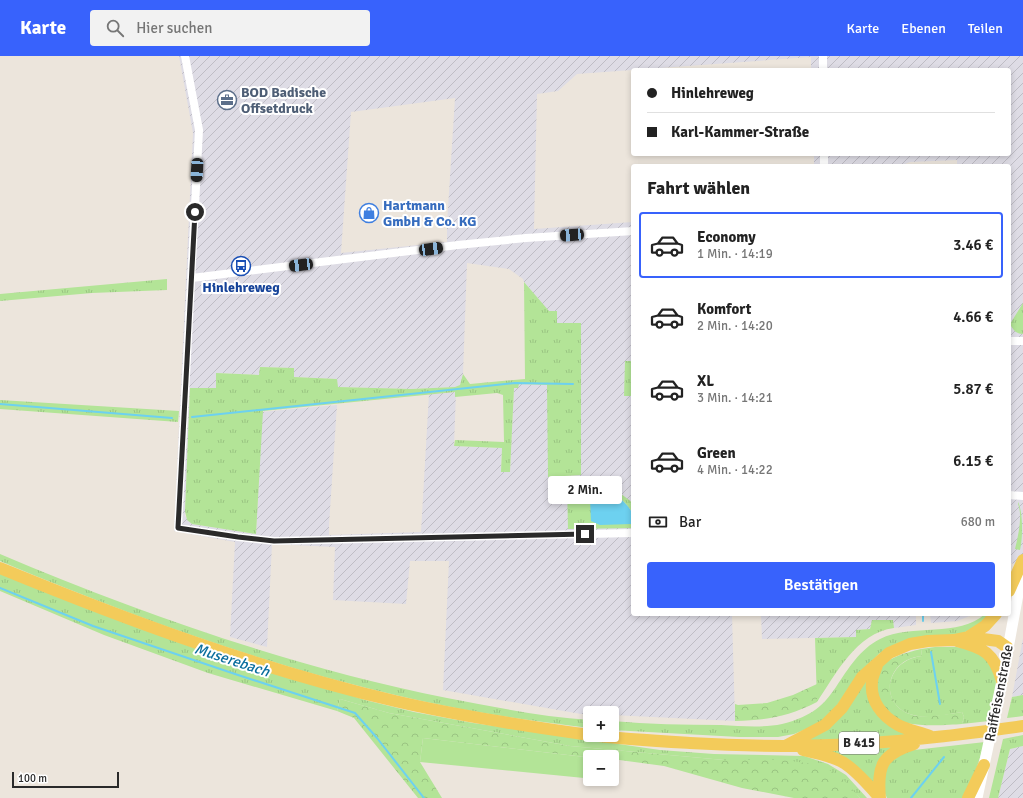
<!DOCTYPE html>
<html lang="de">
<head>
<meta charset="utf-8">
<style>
	body { margin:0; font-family:Signika,sans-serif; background:#f2f2f2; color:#222; height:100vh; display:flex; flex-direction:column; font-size:15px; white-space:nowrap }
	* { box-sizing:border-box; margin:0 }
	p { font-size:13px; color:#767676 }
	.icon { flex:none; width:22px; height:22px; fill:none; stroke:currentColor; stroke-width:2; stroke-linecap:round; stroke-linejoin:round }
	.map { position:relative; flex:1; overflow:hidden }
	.drawer { position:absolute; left:631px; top:108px; width:380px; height:452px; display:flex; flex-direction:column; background:#fff; border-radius:4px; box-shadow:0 2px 6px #0003 }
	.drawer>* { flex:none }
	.banner { position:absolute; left:631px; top:12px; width:380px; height:88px; border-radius:4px; box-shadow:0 2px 6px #0003; display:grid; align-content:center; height:88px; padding:0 16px; background:#fff }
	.tools { position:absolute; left:583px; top:650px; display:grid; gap:8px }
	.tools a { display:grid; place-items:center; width:36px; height:36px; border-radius:4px; background:#fff; box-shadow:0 2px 6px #0003; font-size:20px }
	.scale { position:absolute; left:12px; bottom:10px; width:107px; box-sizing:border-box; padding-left:4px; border:2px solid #2a2a2a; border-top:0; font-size:11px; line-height:14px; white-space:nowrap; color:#2a2a2a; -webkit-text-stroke:3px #fff; paint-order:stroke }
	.end { position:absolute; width:18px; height:18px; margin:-9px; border:5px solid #2a2a2a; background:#fff; box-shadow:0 0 0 2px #fff }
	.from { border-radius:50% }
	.bubble { position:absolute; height:28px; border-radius:4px; background:#fff; box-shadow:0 2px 6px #0003; font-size:13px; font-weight:600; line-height:28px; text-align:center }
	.car { position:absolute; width:12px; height:24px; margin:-12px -6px; border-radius:5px; box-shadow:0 0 3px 1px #0007; background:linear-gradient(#222 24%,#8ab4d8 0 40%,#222 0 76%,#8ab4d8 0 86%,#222 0) }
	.banner b { display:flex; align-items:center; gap:14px; height:38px; font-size:15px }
	.banner b+b { border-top:1px solid #e0e0e0 }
	.banner i { width:10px; height:10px; background:#222 }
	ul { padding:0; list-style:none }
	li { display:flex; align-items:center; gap:12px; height:66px; margin:0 8px 6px; padding:0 8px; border:2px solid transparent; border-radius:4px }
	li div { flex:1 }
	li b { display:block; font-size:15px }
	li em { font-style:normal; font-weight:600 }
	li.on { border-color:#3862fc }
	li>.icon { width:36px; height:36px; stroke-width:1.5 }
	h2 { padding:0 16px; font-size:18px; line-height:48px }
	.pay { display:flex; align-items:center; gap:10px; height:44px; padding:0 16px; font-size:15px }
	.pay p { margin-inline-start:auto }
	.cta { display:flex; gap:8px; margin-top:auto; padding:8px 16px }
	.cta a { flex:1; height:46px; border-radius:4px; background:#3862fc; color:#fff; font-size:16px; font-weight:600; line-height:46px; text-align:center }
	header { display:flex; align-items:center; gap:24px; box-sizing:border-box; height:56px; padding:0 20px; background:#3862fc; color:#fff }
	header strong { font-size:19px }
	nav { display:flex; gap:22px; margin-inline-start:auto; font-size:14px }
	.search { width:280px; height:36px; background:#f2f2f2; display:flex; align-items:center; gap:10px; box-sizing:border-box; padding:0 14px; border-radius:4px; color:#767676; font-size:15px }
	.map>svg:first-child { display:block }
</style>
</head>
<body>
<header>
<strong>Karte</strong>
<div class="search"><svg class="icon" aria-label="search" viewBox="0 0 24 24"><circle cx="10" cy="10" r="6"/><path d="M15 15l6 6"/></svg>Hier suchen</div>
<nav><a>Karte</a><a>Ebenen</a><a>Teilen</a></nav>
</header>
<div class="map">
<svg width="1023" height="742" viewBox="0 0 1023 742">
	<defs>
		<pattern id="industrial-furrows" width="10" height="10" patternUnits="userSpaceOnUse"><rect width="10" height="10" fill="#dedce5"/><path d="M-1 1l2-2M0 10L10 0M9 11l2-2" fill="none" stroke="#bfbdc5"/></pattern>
		<pattern id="grass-tufts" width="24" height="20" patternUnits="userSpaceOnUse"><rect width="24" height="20" fill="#b3e497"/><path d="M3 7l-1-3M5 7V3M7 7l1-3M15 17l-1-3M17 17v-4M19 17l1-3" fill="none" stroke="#9ac482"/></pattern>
		<pattern id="forest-crowns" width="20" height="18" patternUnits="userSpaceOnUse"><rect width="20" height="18" fill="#b3e497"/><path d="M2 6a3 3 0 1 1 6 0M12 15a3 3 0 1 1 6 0" fill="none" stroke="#9ac482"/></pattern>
	</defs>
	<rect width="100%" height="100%" fill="#ece5dc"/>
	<path fill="url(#industrial-furrows)" fill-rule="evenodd" d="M179,0H1023V509L1009,507V110H957V104L910,106L900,110H814V98H1009V14H811V1L577,18L558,35L537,38L534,173L633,166V558H732L735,665L612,659V657L581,658L443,634L449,505H410L406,548L333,544L335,491L272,488L267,591L230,581L235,486L174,475L193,77ZM455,42L447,168V186L341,197L351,56ZM467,207L509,213L523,223L524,226L549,256L557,267H580L581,419L548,421V329L519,328L514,332L510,416H501L502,392L454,390L456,336L429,338L421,476L329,479V469L337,349L262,356L256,478L192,468L185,460L190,332H216V317L259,319L260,311L294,312V321L337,323V331L411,333L456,331L460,329L463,318Z
		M761,558H916V569L894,572L893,564H872L870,573L856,574V581L762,583Z
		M930,558H975L957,565L931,567Z
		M1023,582V639L1012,641Z
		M1023,690V742H998L1010,693Z"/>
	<path fill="url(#grass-tufts)" d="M167,223V234L92,237L0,245V238Z
		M524,226L549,255H557V267H581V419L548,421L547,329L519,328L518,332H514L510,416H501L502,392L454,390L455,384L504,386L503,339L497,337L455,341V336L263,355L256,478L192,468L187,464L185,455L190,332H216V317L259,319L260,311L294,312V321L337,323L338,331L411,333L455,331L460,329L463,318L470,328L525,323Z
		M1023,247V278C1016,278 1013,274 1010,268Z
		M625,305H633V340H624Z
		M0,344L179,355L178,366L0,353Z
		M608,428L633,447V458C626,446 614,434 600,433L632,468L633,459V472L568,473L567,429Z
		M1018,446C1023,455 1023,482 1020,494L1015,493C1018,480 1023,460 1018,448Z
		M0,498C144,559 293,611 447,642C494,651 542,661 590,664V672C542,666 494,660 446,650C293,619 144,566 0,505Z
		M0,517L124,566L205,596L285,621L341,636L365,644L414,656L473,667L660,694L714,698L804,700L828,708L846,719L867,742H860L857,739L784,704H724L570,690L389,657L340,643L337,655L208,617L104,579L0,535Z
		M985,558H992L984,567L963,577L894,590L880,597L858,618L832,657L822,666L809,672L794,678L778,681H739L612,674V665C648,668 685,669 721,669C741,670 763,672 782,668C795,665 810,659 820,650C826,645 831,638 836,631C848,613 860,593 880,583C912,567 959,582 985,558Z
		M872,564H893L894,572C856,577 836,618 817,646L815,582L856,581V574L870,573Z
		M935,591H956L973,593L983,598L995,615L996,628L989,665L962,668L964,661L962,656C948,658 932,662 918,660C877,654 883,604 922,600L921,593Z
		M867,620L912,679L804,685Z
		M1023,639V660L1007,662L1012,641Z
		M1023,679V690L1010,693L998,742H989L1003,683Z
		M985,686L976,714L963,742H887L883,733L885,710L905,695Z
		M892,691L877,732L828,695Z"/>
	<path fill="url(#forest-crowns)" d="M921,593L922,600C883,603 877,654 918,660C932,661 948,658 962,656L964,661L962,668C947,669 910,672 897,663C890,658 883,650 877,644C877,636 876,628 877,621C880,602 906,597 921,593Z
		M817,628V646C787,661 768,664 735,665V648L738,649L767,647L793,639Z
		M340,643L389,657L570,690L724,704H784L813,708L829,714L840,720L860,742H794L742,732L664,710L612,703V701H585L423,682L420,706L442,742H418L354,662L337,655Z"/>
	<path fill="#b3e497" d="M423,682L585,701L584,722L420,706Z"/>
	<path fill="#6dd1f0" d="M599,433C614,434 626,446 633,458L632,468L600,469L591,465L590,443Z"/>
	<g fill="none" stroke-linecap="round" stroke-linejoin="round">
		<path stroke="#6dd1f0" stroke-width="2" d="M0,348L172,362
			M192,361L515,327L573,328
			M0,532L93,570L235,618L355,657L377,682L424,742
			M923,558V565
			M931,596L940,648
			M911,742L944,701"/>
		<path stroke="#fff" stroke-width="8" d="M185,0L199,74L178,472L238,481L274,485L633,477
			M823,0V14
			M824,98V110
			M192,222L458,189L526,182L633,175
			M1009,285H1023
			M1009,439L1023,440"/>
		<path stroke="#fff" stroke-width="11" d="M977,742L1002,625L1023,511"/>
		<path stroke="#f3cb5a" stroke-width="12" d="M0,512C129,565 259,613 395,645C459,660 525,670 590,679
			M1009,535L1023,504
			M968,581L998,585L1008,592
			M957,585C984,592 994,597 1002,625
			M877,609C876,614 872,620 872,626C870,645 882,660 898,669C907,674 920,676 930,680
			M590,679C623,683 657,685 690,687C772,692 854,691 936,681C965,678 994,674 1023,670
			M787,689L825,669L842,652L862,621L889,597L910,588L928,585L954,584L968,581L985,570L996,558
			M803,694C817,697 832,700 844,707C858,716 869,730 880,742
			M880,742C877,709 882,698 914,688
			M968,742L984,709"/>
	</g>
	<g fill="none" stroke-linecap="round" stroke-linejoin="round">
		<path stroke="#2a2a2a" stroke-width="5" d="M195,156L178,472L238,481L274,485L585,478"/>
	</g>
	<defs>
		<g id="office-ring" transform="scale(1)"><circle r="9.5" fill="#fff" stroke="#5c6f8a" stroke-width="1.5"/><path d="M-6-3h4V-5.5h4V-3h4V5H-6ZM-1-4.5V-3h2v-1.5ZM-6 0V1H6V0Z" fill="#5c6f8a"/></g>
		<g id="shop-ring" transform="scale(1)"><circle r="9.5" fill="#fff" stroke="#3f7fe0" stroke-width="1.5"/><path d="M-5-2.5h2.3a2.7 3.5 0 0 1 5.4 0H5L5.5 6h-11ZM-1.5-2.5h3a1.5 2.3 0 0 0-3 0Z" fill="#3f7fe0"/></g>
		<g id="bus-ring" transform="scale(1)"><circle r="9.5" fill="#fff" stroke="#1a4fb4" stroke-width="1.5"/><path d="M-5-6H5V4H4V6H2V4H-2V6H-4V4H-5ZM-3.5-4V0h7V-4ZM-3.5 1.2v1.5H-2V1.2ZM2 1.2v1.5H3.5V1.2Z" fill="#1a4fb4"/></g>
	</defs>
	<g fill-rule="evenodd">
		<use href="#office-ring" x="227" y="44"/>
		<use href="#shop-ring" x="369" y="157"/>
		<use href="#bus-ring" x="241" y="210"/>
	</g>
	<g text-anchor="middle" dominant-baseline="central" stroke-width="4" stroke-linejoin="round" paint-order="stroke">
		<rect fill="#fff" stroke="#6a6a6a" stroke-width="1" x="839" y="676" width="40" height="22" rx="3"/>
		<g font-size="13" font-weight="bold" fill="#2a2a2a">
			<text x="859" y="687">B 415</text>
		</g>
		<g font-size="14" font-weight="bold" fill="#4e5e75" stroke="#fff" text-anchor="start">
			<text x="241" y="36">BOD Badische<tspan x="241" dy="16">Offsetdruck</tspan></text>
		</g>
		<g font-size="14" font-weight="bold" fill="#366cbe" stroke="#fff" text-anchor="start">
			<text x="383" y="149">Hartmann<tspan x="383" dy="16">GmbH &amp; Co. KG</tspan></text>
		</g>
		<g font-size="14" font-weight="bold" fill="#164399" stroke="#fff">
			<text x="241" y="231">Hinlehreweg</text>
		</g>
		<g font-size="14" fill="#2a2a2a" stroke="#fff">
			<text transform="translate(999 637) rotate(-79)">Raiffeisenstraße</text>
		</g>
		<g font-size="15" font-style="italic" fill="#0b6e9d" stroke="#fff">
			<text transform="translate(232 604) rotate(18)">Muserebach</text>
		</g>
	</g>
</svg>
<div class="tools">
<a>+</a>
<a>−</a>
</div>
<div class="scale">100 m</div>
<i class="end from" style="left:195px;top:156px"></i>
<i class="end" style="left:585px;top:478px"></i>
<div class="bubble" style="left:548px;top:420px;width:74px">2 Min.</div>
<i class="car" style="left:197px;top:114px;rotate:183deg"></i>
<i class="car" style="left:572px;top:179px;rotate:266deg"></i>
<i class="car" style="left:431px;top:193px;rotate:82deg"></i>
<i class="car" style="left:301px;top:209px;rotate:263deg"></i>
<div class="banner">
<b><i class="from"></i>Hinlehreweg</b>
<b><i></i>Karl-Kammer-Straße</b>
</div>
<section class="drawer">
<h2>Fahrt wählen</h2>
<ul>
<li class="on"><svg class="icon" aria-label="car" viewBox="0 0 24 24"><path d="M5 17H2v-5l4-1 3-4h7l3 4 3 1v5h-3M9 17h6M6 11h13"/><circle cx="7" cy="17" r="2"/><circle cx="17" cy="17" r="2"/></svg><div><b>Economy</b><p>1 Min. · 14:19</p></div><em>3.46 €</em></li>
<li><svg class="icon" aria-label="car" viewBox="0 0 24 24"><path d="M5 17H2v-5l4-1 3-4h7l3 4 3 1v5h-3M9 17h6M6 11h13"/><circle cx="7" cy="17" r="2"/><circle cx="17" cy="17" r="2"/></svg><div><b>Komfort</b><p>2 Min. · 14:20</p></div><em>4.66 €</em></li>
<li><svg class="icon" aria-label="car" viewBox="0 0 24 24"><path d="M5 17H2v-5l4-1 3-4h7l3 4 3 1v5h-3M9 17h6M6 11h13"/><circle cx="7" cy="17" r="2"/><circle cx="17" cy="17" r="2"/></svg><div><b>XL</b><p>3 Min. · 14:21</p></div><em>5.87 €</em></li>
<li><svg class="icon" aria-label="car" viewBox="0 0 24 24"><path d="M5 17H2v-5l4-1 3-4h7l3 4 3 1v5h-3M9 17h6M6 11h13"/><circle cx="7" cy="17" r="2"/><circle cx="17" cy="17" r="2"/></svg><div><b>Green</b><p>4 Min. · 14:22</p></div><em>6.15 €</em></li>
</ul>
<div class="pay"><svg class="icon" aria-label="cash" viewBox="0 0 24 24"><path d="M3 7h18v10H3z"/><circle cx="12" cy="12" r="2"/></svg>Bar<p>680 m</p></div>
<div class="cta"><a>Bestätigen</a></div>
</section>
</div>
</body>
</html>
